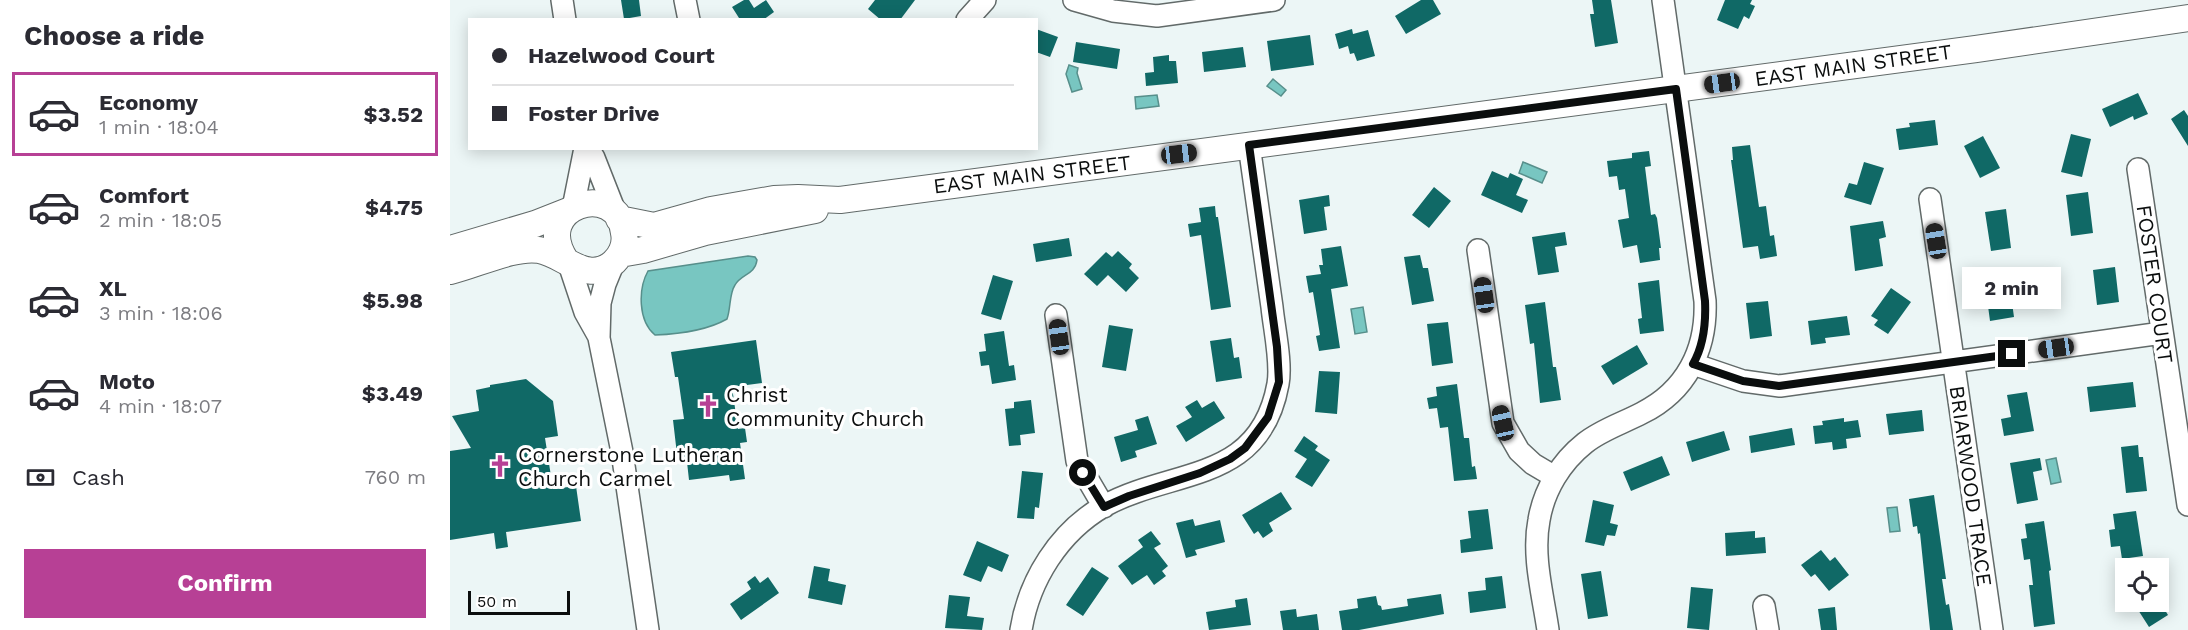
<!DOCTYPE html>
<html lang="en">
<head>
<meta charset="utf-8">
<style>
	body { margin:0; font-family:"Work Sans",sans-serif; background:#f7f7f7; color:#2b2b33; height:100vh; display:flex; flex-direction:column; font-size:22px; white-space:nowrap }
	* { box-sizing:border-box; margin:0 }
	p { font-size:20px; color:#7c7c81 }
	.icon { flex:none; width:33px; height:33px; fill:none; stroke:currentColor; stroke-width:2; stroke-linecap:round; stroke-linejoin:round }
	.map { position:relative; flex:1; overflow:hidden }
	.side { display:flex; flex-direction:column; background:#fff; width:450px }
	.side>* { flex:none }
	.banner { position:absolute; left:18px; top:18px; width:570px; height:132px; border-radius:0px; box-shadow:0 3px 15px #0003; display:grid; align-content:center; height:132px; padding:0 24px; background:#fff }
	.tools { position:absolute; left:1665px; top:558px; display:grid; gap:12px }
	.tools a { display:grid; place-items:center; width:54px; height:54px; border-radius:0px; background:#fff; box-shadow:0 3px 15px #0003; font-size:30px }
	.scale { position:absolute; left:18px; bottom:15px; width:102px; box-sizing:border-box; padding-left:6px; border:3px solid #0b0e0e; border-top:0; font-size:16px; line-height:21px; white-space:nowrap; color:#0b0e0e; -webkit-text-stroke:4px #fff; paint-order:stroke }
	.end { position:absolute; width:27px; height:27px; margin:-14px; border:8px solid #0b0e0e; background:#fff; box-shadow:0 0 0 3px #fff }
	.from { border-radius:50% }
	.bubble { position:absolute; height:42px; border-radius:0px; background:#fff; box-shadow:0 3px 15px #0003; font-size:20px; font-weight:700; line-height:42px; text-align:center }
	.car { position:absolute; width:18px; height:36px; margin:-18px -9px; border-radius:8px; box-shadow:0 0 4px 2px #0007; background:linear-gradient(#222 24%,#8ab4d8 0 40%,#222 0 76%,#8ab4d8 0 86%,#222 0) }
	.banner b { display:flex; align-items:center; gap:21px; height:57px; font-size:22px }
	.banner b+b { border-top:2px solid #e1e1e2 }
	.banner i { width:15px; height:15px; background:#2b2b33 }
	ul { padding:0; list-style:none }
	li { display:flex; align-items:center; gap:18px; height:84px; margin:0 12px 9px; padding:0 12px; border:3px solid transparent; border-radius:0px }
	li div { flex:1 }
	li b { display:block; font-size:22px }
	li em { font-style:normal; font-weight:700 }
	li.selected { border-color:#b74095 }
	li>.icon { width:54px; height:54px; stroke-width:1.5 }
	h2 { padding:0 24px; font-size:27px; line-height:72px }
	.pay { display:flex; align-items:center; gap:15px; height:66px; padding:0 24px; font-size:22px }
	.pay p { margin-inline-start:auto }
	.cta { display:flex; gap:12px; margin-top:auto; padding:12px 24px }
	.cta a { flex:1; height:69px; border-radius:0px; background:#b74095; color:#fff; font-size:24px; font-weight:700; line-height:69px; text-align:center }
	main { display:flex; flex:1; min-height:0 }
	.map>svg:first-child { display:block }
</style>
</head>
<body>
<main>
<section class="side">
<h2>Choose a ride</h2>
<ul>
<li class="selected"><svg class="icon" aria-label="car" viewBox="0 0 24 24"><path d="M5 17H2v-5l4-1 3-4h7l3 4 3 1v5h-3M9 17h6M6 11h13"/><circle cx="7" cy="17" r="2"/><circle cx="17" cy="17" r="2"/></svg><div><b>Economy</b><p>1 min · 18:04</p></div><em>$3.52</em></li>
<li><svg class="icon" aria-label="car" viewBox="0 0 24 24"><path d="M5 17H2v-5l4-1 3-4h7l3 4 3 1v5h-3M9 17h6M6 11h13"/><circle cx="7" cy="17" r="2"/><circle cx="17" cy="17" r="2"/></svg><div><b>Comfort</b><p>2 min · 18:05</p></div><em>$4.75</em></li>
<li><svg class="icon" aria-label="car" viewBox="0 0 24 24"><path d="M5 17H2v-5l4-1 3-4h7l3 4 3 1v5h-3M9 17h6M6 11h13"/><circle cx="7" cy="17" r="2"/><circle cx="17" cy="17" r="2"/></svg><div><b>XL</b><p>3 min · 18:06</p></div><em>$5.98</em></li>
<li><svg class="icon" aria-label="car" viewBox="0 0 24 24"><path d="M5 17H2v-5l4-1 3-4h7l3 4 3 1v5h-3M9 17h6M6 11h13"/><circle cx="7" cy="17" r="2"/><circle cx="17" cy="17" r="2"/></svg><div><b>Moto</b><p>4 min · 18:07</p></div><em>$3.49</em></li>
</ul>
<div class="pay"><svg class="icon" aria-label="cash" viewBox="0 0 24 24"><path d="M3 7h18v10H3z"/><circle cx="12" cy="12" r="2"/></svg>Cash<p>760 m</p></div>
<div class="cta"><a>Confirm</a></div>
</section>
<div class="map">
<svg width="1738" height="630" viewBox="0 0 1738 630">
	<rect width="100%" height="100%" fill="#ecf6f6"/>
	<path fill="#78c6c1" stroke="#578f8b" stroke-width="1.5" d="M619,65L628,68L627,73L632,89L622,92L616,74Z
		M823,79L836,90L831,96L817,86Z
		M707,95L709,106L686,109L685,97Z
		M1073,162L1097,172L1092,183L1069,173Z
		M298,256L305,257L307,260C305,275 291,274 285,285C279,294 281,308 277,319C256,331 229,334 205,335C188,321 188,289 198,271Z
		M913,307L917,332L905,334L901,309Z
		M1606,458L1611,482L1601,484L1596,460Z
		M1447,507L1450,531L1440,532L1437,508Z"/>
	<path fill="#106966" d="M171,0H189L191,16L174,19Z
		M294,0H299L304,8L316,0L324,12L313,20H286L289,18L282,7Z
		M425,0H465L450,20H431L418,9Z
		M971,0H983L991,14L956,34L945,16Z
		M1142,0H1161L1168,43L1145,47L1140,14H1144Z
		M1275,0H1302L1300,4L1305,6L1299,19L1294,16L1288,29L1267,20Z
		M586,29L608,37L600,57L586,52Z
		M902,29L903,34L918,30L925,56L907,61L904,53L900,54L898,46L889,49L885,34Z
		M860,35L864,65L821,71L817,41Z
		M626,42L670,49L667,69L623,62Z
		M793,47L796,67L754,72L752,52Z
		M719,55V61H726L728,83L696,86L695,73L704,72L703,57Z
		M1688,93L1698,114L1684,120L1683,116L1660,127L1652,109Z
		M1734,110L1738,116V146L1721,119Z
		M1485,120L1488,145L1449,150L1446,129L1460,127L1459,123Z
		M1621,134L1641,139L1632,177L1611,172Z
		M1533,136L1550,168L1530,178L1514,146Z
		M1300,145L1309,207L1316,206L1320,236L1324,235L1327,256L1310,259L1308,246L1293,248L1281,160H1283L1282,147Z
		M1199,151L1201,166L1195,167L1201,215L1205,214L1207,218L1211,248H1209L1210,260L1190,263L1187,245L1173,248L1168,220L1179,218L1175,189L1169,190L1167,176L1159,177L1157,161L1182,158V153Z
		M1414,162L1434,168L1421,205L1394,197L1399,183L1407,185Z
		M1042,171L1058,178L1060,173L1073,179L1066,195L1078,200L1072,213L1031,195Z
		M984,187L1001,201L979,228L962,215Z
		M1638,192L1643,233L1621,236L1616,195Z
		M879,195L880,206L874,207L877,230L854,234L849,200Z
		M765,206L766,217H768L781,307L761,310L751,235L740,237L738,224L751,222L749,208Z
		M1556,209L1561,248L1541,251L1535,212Z
		M1433,221L1436,237L1429,239L1433,266L1405,271L1400,226Z
		M1115,232L1117,245L1105,247L1109,272L1088,275L1082,237Z
		M619,238L622,256L586,262L583,244Z
		M891,246L898,286L881,289L890,348L869,351L866,336L870,335L863,292L859,293L856,276L871,274L869,265H873L871,249Z
		M668,251L682,264L679,268L689,278L676,292L658,275L647,286L634,274L656,252L662,257Z
		M970,255L973,268H978L984,301L962,305L954,257Z
		M1665,267L1669,302L1647,305L1643,270Z
		M543,275L563,281L551,320L531,314Z
		M1209,280L1214,331L1190,334L1188,319L1192,318L1188,283Z
		M1559,281L1564,317L1540,321L1538,306H1542L1538,284Z
		M1441,288L1461,302L1438,334L1424,325L1428,320L1421,316Z
		M1318,301L1322,336L1300,339L1296,303Z
		M1095,302L1103,367H1106L1111,400L1090,403L1084,343L1080,344L1075,305Z
		M1397,316L1400,335L1375,338L1376,343L1361,345L1358,321Z
		M998,322L1003,363L982,366L977,324Z
		M659,325L683,329L676,371L652,367Z
		M554,331L559,366L564,365L566,380L542,384L539,365L531,366L529,352L536,351L534,334Z
		M781,338L784,358L789,357L792,378L766,382L760,341Z
		M306,340L312,383L282,387L288,429L295,428L297,442L290,443L295,479L280,481L279,475L239,480L237,462L228,463L223,420L234,419L228,377H225L221,352Z
		M1187,345L1198,364L1163,385L1151,366Z
		M869,371L890,372L887,414L865,412Z
		M76,379L103,401L108,436L95,438L103,489L126,486L131,521L56,532L58,547L46,549L44,533L0,540V451L21,448L2,416L29,411L26,390L40,387V385Z
		M1683,382L1686,407L1640,412L1637,387Z
		M1007,384L1014,438H1019L1022,467L1025,466L1027,479L1004,481L998,427L990,428L987,408L979,409L977,398L987,396L986,387Z
		M1577,392L1584,431L1554,436L1551,419L1561,417L1557,395Z
		M581,400L585,433L570,435L571,445L559,446L555,409L564,408V402Z
		M747,400L752,408L764,401L775,418L736,442L726,426L742,417L735,407Z
		M1472,410L1474,431L1439,435L1436,414Z
		M698,416L707,444L685,451L687,457L671,462L664,437L688,430L685,420Z
		M1394,418V422L1408,420L1411,437L1396,439L1397,448L1383,450L1382,442L1365,444L1363,426L1373,425L1372,421Z
		M1342,428L1345,445L1301,453L1299,436Z
		M1274,431L1280,450L1242,462L1236,442Z
		M854,436L868,446L865,450L880,460L862,487L845,477L857,459L844,451Z
		M1688,445L1689,457H1693L1697,491L1676,493L1671,447Z
		M1212,456L1220,475L1181,491L1173,472Z
		M1590,458L1592,470L1583,472L1588,500L1567,504L1560,463Z
		M572,471L593,473L589,508L585,507L584,519L567,518Z
		M831,492L842,509L819,523L823,531L813,538L808,531L804,534L792,515Z
		M1484,495L1496,579H1492L1496,605L1499,604L1503,630H1480L1470,533L1468,534L1467,526L1463,527L1459,499Z
		M1143,500L1164,505L1160,523L1168,525L1165,536L1157,535L1154,546L1135,542Z
		M1038,509L1043,549L1011,553L1010,540L1021,538L1018,511Z
		M1686,511L1693,556L1672,559L1670,546L1661,547L1659,530L1665,529L1663,514Z
		M743,519L745,526L770,520L775,542L745,550L747,555L736,558L726,523Z
		M1594,521L1601,570L1599,571L1605,624L1584,627L1579,585H1583L1580,559L1574,560L1571,539L1577,538L1575,524Z
		M701,531L711,544L704,548L718,566L712,571L716,576L704,585L697,575L682,585L668,566L693,547L688,540Z
		M1305,531V538L1315,537L1316,553L1276,556L1275,533Z
		M527,541L559,555L552,572L538,566L531,582L513,575Z
		M1371,550L1380,561L1385,557L1399,575L1379,591L1365,574L1361,577L1351,565Z
		M364,566L380,569L378,581L396,585L392,605L358,598Z
		M642,567L659,578L633,616L616,605Z
		M1151,571L1158,616L1138,619L1131,574Z
		M305,576L310,583L318,577L329,593L291,620L280,604L301,589L297,582Z
		M1052,576L1056,608L1020,613L1018,592L1036,590L1035,578Z
		M1241,587L1263,589L1259,630L1237,628Z
		M991,594L994,614L909,630H892L889,611L908,608L907,599L926,596L928,605L931,606L932,610L958,606L957,599Z
		M499,595L520,597L517,616L534,618L532,630L495,628Z
		M797,598L801,625L759,630L756,612L786,607L785,600Z
		M1683,602H1710L1718,615L1699,627Z
		M1385,607L1387,630H1371L1368,609Z
		M846,609L847,617L867,614L869,630H833L830,611Z"/>
	<g fill="none" stroke-linecap="round" stroke-linejoin="round">
		<g stroke="#626a69" stroke-width="24">
			<path id="minor" d="M112,0L115,20
				M235,0L239,20
				M624,0L663,11L707,16L824,0
				M517,20L535,0
				M138,148L144,158L166,214
				M1688,169L1738,505
				M1480,199L1542,630
				M123,208L135,148
				M1028,250L1053,423L1069,451L1083,464L1105,477
				M164,262L155,284L150,303L149,338L172,452L198,630
				M119,264L135,312L149,337
				M606,315L627,461L654,507
				M1243,364L1293,381L1330,386L1712,333
				M1314,606L1318,630
				M571,630C579,580 609,532 654,506C723,468 810,484 828,384C832,363 824,328 822,307C814,253 807,199 799,145
				M1098,630C1093,595 1082,556 1089,520C1094,490 1111,462 1135,443C1151,430 1173,423 1192,413C1236,391 1257,350 1255,301L1213,0"/>
		</g>
		<g stroke="#626a69" stroke-width="28">
			<path id="major" d="M169,219L204,226L261,210L324,199L348,198L390,200L1526,49L1738,18
				M0,249L85,224L118,211
				M170,254L193,250L255,232L365,210
				M0,271C26,265 64,246 89,250C114,254 138,286 164,262C172,254 176,243 174,233C168,179 79,205 116,261"/>
		</g>
		<use href="#minor" stroke="#fff" stroke-width="21"/>
		<use href="#major" stroke="#fff" stroke-width="26"/>
	</g>
	<g fill="none" stroke-linecap="round" stroke-linejoin="round">
		<path stroke="#0b0e0e" stroke-width="8" d="M633,473L654,507L679,496L750,473L780,459L795,448L818,417L829,382L827,347L799,145L1226,89L1255,301C1256,323 1254,345 1243,364L1293,381L1329,386L1562,354"/>
	</g>
	<defs>
		<g id="church-bare" transform="scale(1.8)"><path d="M-1.2-6h2.4v3.5h3.3v2.4h-3.3V6h-2.4V-.1h-3.3v-2.4h3.3Z" fill="#b74095" stroke="#fff" stroke-width="2.5" paint-order="stroke"/></g>
	</defs>
	<g fill-rule="evenodd">
		<use href="#church-bare" x="258" y="406"/>
		<use href="#church-bare" x="50" y="466"/>
	</g>
	<g text-anchor="middle" dominant-baseline="central" stroke-width="6" stroke-linejoin="round" paint-order="stroke">
		<g font-size="21" fill="#0b0e0e" stroke="#fff">
			<text transform="translate(1403 65) rotate(-8)">EAST MAIN STREET</text>
			<text transform="translate(582 174) rotate(-7)">EAST MAIN STREET</text>
			<text transform="translate(1705 284) rotate(82)">FOSTER COURT</text>
			<text transform="translate(1521 486) rotate(82)">BRIARWOOD TRACE</text>
		</g>
		<g font-size="21" fill="#0b0e0e" stroke="#fff" text-anchor="start">
			<text x="276" y="394">Christ<tspan x="276" dy="24">Community Church</tspan></text>
			<text x="68" y="454">Cornerstone Lutheran<tspan x="68" dy="24">Church Carmel</tspan></text>
		</g>
	</g>
</svg>
<div class="tools">
<a><svg class="icon" aria-label="locate" viewBox="0 0 24 24"><circle cx="12" cy="12" r="6"/><path d="M12 2v4M12 18v4M2 12h4M18 12h4"/></svg></a>
</div>
<div class="scale">50 m</div>
<i class="end from" style="left:633px;top:473px"></i>
<i class="end" style="left:1562px;top:354px"></i>
<div class="bubble" style="left:1512px;top:267px;width:99px">2 min</div>
<i class="car" style="left:1272px;top:83px;rotate:262deg"></i>
<i class="car" style="left:729px;top:154px;rotate:83deg"></i>
<i class="car" style="left:1486px;top:241px;rotate:351deg"></i>
<i class="car" style="left:1034px;top:295px;rotate:352deg"></i>
<i class="car" style="left:609px;top:337px;rotate:352deg"></i>
<i class="car" style="left:1606px;top:348px;rotate:262deg"></i>
<i class="car" style="left:1053px;top:423px;rotate:347deg"></i>
<div class="banner">
<b><i class="from"></i>Hazelwood Court</b>
<b><i></i>Foster Drive</b>
</div>
</div>
</main>
</body>
</html>
